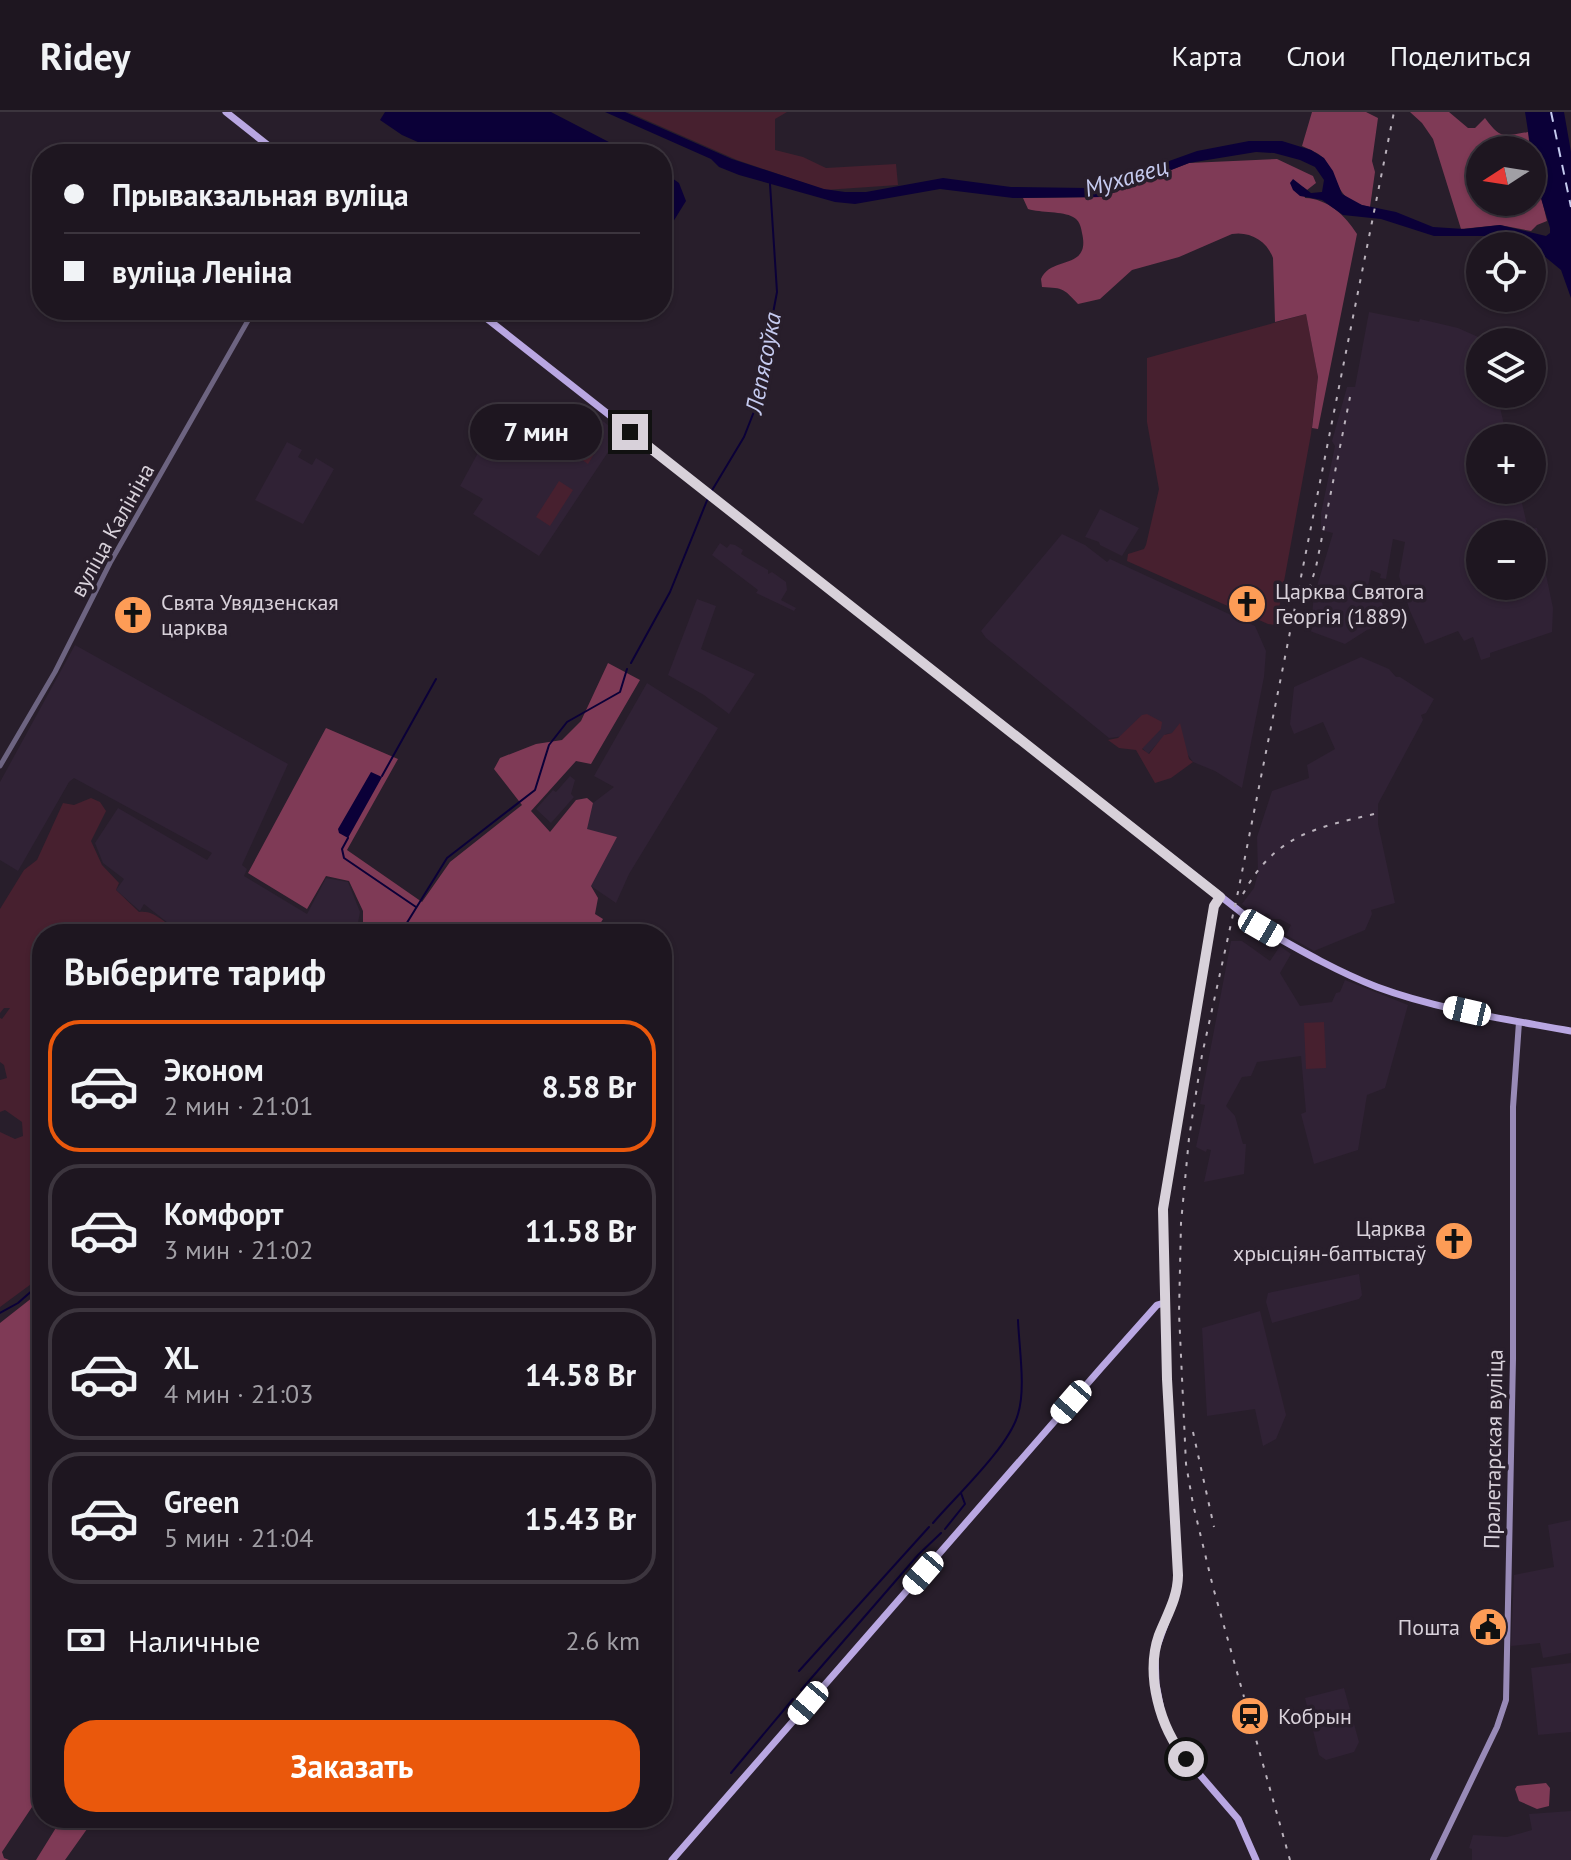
<!DOCTYPE html>
<html lang="ru">
<head>
<meta charset="utf-8">
<style>
	body { margin:0; font-family:"PT Sans",sans-serif; background:#2b232d; color:#f1f3f6; height:100vh; display:flex; flex-direction:column; font-size:30px; white-space:nowrap }
	* { box-sizing:border-box; margin:0 }
	p { font-size:26px; color:#a19fa5 }
	.icon { flex:none; width:44px; height:44px; fill:none; stroke:currentColor; stroke-width:2; stroke-linecap:round; stroke-linejoin:round }
	.map { position:relative; flex:1; overflow:hidden }
	.sheet { position:absolute; left:32px; top:812px; width:640px; height:904px; display:flex; flex-direction:column; background:#1e1620; border-radius:32px; box-shadow:0 2px 6px #0004,0 0 0 2px #3c353e }
	.sheet>* { flex:none }
	.top-card { position:absolute; left:32px; top:32px; width:640px; height:176px; border-radius:32px; box-shadow:0 2px 6px #0004,0 0 0 2px #3c353e; display:grid; align-content:center; height:176px; padding:0 32px; background:#1e1620 }
	.needle { width:52px; rotate:258deg }
	.tools { position:absolute; left:1466px; top:24px; display:grid; gap:16px }
	.tools a { display:grid; place-items:center; width:80px; height:80px; border-radius:50%; background:#1e1620; box-shadow:0 2px 6px #0004,0 0 0 2px #3c353e; font-size:40px }
	.end { position:absolute; width:36px; height:36px; margin:-18px; border:10px solid #d8d1da; background:#111; box-shadow:0 0 0 4px #111 }
	.from { border-radius:50% }
	.bubble { position:absolute; height:56px; border-radius:28px; background:#1e1620; box-shadow:0 2px 6px #0004,0 0 0 2px #3c353e; font-size:26px; font-weight:700; line-height:56px; text-align:center }
	.car { position:absolute; width:24px; height:48px; margin:-24px -12px; border-radius:10px; box-shadow:0 0 6px 2px #0007; background:linear-gradient(#fff 24%,#345 0 40%,#fff 0 76%,#345 0 86%,#fff 0) }
	.top-card b { display:flex; align-items:center; gap:28px; height:76px; font-size:30px }
	.top-card b+b { border-top:2px solid #3c353e }
	.top-card i { width:20px; height:20px; background:#f1f3f6 }
	ul { padding:0; list-style:none }
	li { display:flex; align-items:center; gap:24px; height:132px; margin:0 16px 12px; padding:0 16px; border:4px solid #3c353e; border-radius:32px }
	li div { flex:1 }
	li b { display:block; font-size:30px }
	li em { font-style:normal; font-weight:700 }
	li.active { border-color:#ea580c }
	li>.icon { width:72px; height:72px; stroke-width:1.5 }
	h2 { padding:0 32px; font-size:36px; line-height:96px }
	.pay { display:flex; align-items:center; gap:20px; height:88px; padding:0 32px; font-size:30px }
	.pay p { margin-inline-start:auto }
	.button { display:flex; gap:16px; margin-top:auto; padding:16px 32px }
	.button a { flex:1; height:92px; border-radius:32px; background:#ea580c; color:#fff; font-size:32px; font-weight:700; line-height:92px; text-align:center }
	header { display:flex; align-items:center; gap:48px; box-sizing:border-box; height:112px; padding:0 40px; background:#1e1620; border-bottom:2px solid #3c353e }
	header strong { font-size:38px }
	nav { display:flex; gap:44px; margin-inline-start:auto; font-size:28px }
	.map>svg:first-child { display:block }
</style>
</head>
<body>
<header>
<strong>Ridey</strong>
<nav><a>Карта</a><a>Слои</a><a>Поделиться</a></nav>
</header>
<div class="map">
<svg width="1571" height="1748" viewBox="0 0 1571 1748">
	<rect width="100%" height="100%" fill="#281e2b"/>
	<path fill="#302235" d="M1369,200L1419,210L1420,207L1458,216L1485,228L1480,230V282H1497L1507,326H1480V378H1519L1528,417L1537,416L1544,447L1532,448V422H1480V474H1532V454L1539,452L1541,459L1545,458L1553,496L1552,520L1490,541V545L1481,548L1473,525L1464,529L1458,519L1425,532L1410,499L1399,464L1405,430L1393,427L1386,467L1380,466L1381,462L1371,458L1367,480L1370,488L1382,490L1387,511L1367,518L1345,532L1310,519L1314,484L1333,421L1321,418V401L1335,334L1332,329L1347,275H1355Z
		M504,293L558,336L588,298L620,322L539,444L473,402L483,387L460,374Z
		M287,330L302,338L298,345L312,353L316,346L334,357L303,412L255,388Z
		M1100,397L1139,416L1122,444L1100,433L1099,430L1085,425Z
		M1062,422L1085,433L1107,450L1110,447L1255,514L1266,539L1264,565L1242,676L1215,659L1193,650L1172,621L1166,622L1148,642L1142,636L1157,620L1109,626L986,526L981,519Z
		M720,431L727,436L730,432L735,433L743,438L741,442L768,458V462L772,460L786,470L787,478L781,488L796,496L794,499L756,481L758,478L712,443Z
		M697,487L716,494L701,537L755,562L729,602L704,583L668,563Z
		M75,533L288,652L242,753L247,757L244,764L307,802L326,766L348,770L360,800L356,822H182L144,792L140,799L116,778L124,767L103,751L95,731L118,696L207,748L212,741L74,666L69,670L18,759L0,748V670Z
		M1361,545L1389,557L1396,565H1400L1434,587L1426,601L1421,603L1423,608L1378,692V712L1395,791L1371,798L1372,802L1365,818L1314,839L1286,823L1291,813L1280,807H1269L1270,803L1266,801L1261,807L1242,792L1254,776L1258,761L1257,725L1272,679L1309,666L1307,653L1335,637L1323,610L1294,622L1290,612L1294,575Z
		M647,571L718,616L629,762L616,791L591,774L586,717L593,691L614,675L594,664Z
		M570,664L575,668L571,682L574,685L551,711L536,697L553,678L556,680Z
		M1231,829H1242L1270,849L1280,834L1291,842L1280,861L1300,894L1332,890L1336,881L1340,880L1345,868L1408,893L1385,976L1367,983L1358,1038L1314,1052L1301,1002L1306,1000L1301,944L1257,950L1251,964L1242,965L1226,994L1235,1004L1243,1032H1246L1244,1062L1204,1070L1211,1038L1207,1037L1206,1040L1196,1035L1205,993L1200,992Z
		M1359,1162L1362,1183L1359,1187L1272,1211L1266,1190L1268,1181Z
		M1260,1199L1286,1303L1276,1327L1263,1334L1255,1297L1207,1304L1202,1216Z
		M1571,1408V1541L1543,1546L1540,1531L1511,1534L1514,1463L1554,1455L1548,1413Z
		M1571,1551V1620L1538,1623L1531,1556Z
		M1344,1576L1359,1630L1354,1640L1326,1648L1319,1643L1305,1586Z
		M1571,1699V1748H1472V1737L1469,1736L1473,1723L1507,1725L1532,1718L1529,1702Z"/>
	<path fill="#47202f" d="M628,0H787L775,7V38L803,45L826,56L896,52L898,73L825,78L737,48Z
		M1306,202L1318,265L1311,322L1276,513L1268,512L1127,449L1128,442L1144,437L1146,433L1159,377L1147,310V246Z
		M578,316L600,332L588,352L565,336Z
		M559,369L573,378L550,414L536,405Z
		M1147,602L1162,610L1161,617L1142,637L1149,642L1164,623L1172,621L1180,611L1189,647L1193,650L1171,666L1155,671L1136,638L1119,636L1108,628L1118,626L1142,603Z
		M91,686L100,690L106,699L91,729L102,753L119,771L116,778L139,800C154,797 168,813 179,822H84L83,812L68,816L65,822H42V1013L33,1010L37,1026L42,1025V1164L0,1195V1020L15,1027L23,1024L22,1010L5,998L0,1000V968L7,966L4,953L0,950V906L2,907L10,896H4L0,901V797L24,758L37,748L63,691L74,693Z
		M1324,910L1326,956L1306,957L1304,911Z"/>
	<path fill="#7f3a56" d="M1312,0H1366L1378,6L1372,49L1375,60L1370,95C1334,88 1342,71 1324,47C1319,41 1309,37 1302,34Z
		M1410,0H1449L1468,16H1475L1485,6C1500,26 1501,25 1528,20L1530,38H1480V90H1532V48L1547,109L1537,113L1531,119L1500,113L1461,117L1433,27L1422,11Z
		M1277,47L1313,64L1316,71L1307,78L1303,75L1305,86C1328,87 1345,103 1357,122L1318,317L1312,316L1318,265L1306,202L1275,210L1273,146C1267,129 1250,119 1232,122L1179,145L1132,158L1100,187L1078,192C1064,177 1064,176 1042,175L1041,167C1051,143 1091,159 1082,121C1081,114 1079,108 1073,105C1063,99 1041,101 1028,97L1023,86L1102,85L1189,51Z
		M608,551L640,568L591,652L576,649L531,699L550,720L576,688L587,686L593,691L587,717L617,725L591,774L598,786L595,802L603,807L594,822H363V799L349,769L326,764L307,797L248,761L326,616L398,647L347,738L422,790L450,750L522,693L494,657L500,646L536,632L562,628L581,609Z
		M42,1178V1680L2,1740L4,1746L9,1748H0V1211Z
		M1546,1671L1550,1676L1549,1694L1537,1697L1519,1689L1515,1677L1517,1674Z
		M62,1706H92V1710L65,1748H36Z"/>
	<path fill="#0b0038" d="M385,0H551L632,42H445L402,23L380,8Z
		M605,0H625L732,47L824,77L845,80H866L943,66L1011,75L1087,76L1105,72L1197,39L1249,29H1282L1311,38L1324,46L1333,59L1342,82L1362,93L1396,100L1433,115L1464,117L1500,113L1546,124L1550,121V116L1536,70L1525,0H1564L1571,40V186L1561,158L1532,134L1515,128L1509,130L1495,124H1434L1381,107L1343,103L1322,88L1300,84L1293,78L1290,71L1293,67L1311,81L1322,80L1324,68L1315,55L1300,48L1274,41L1256,40L1189,51L1102,85L1013,86L940,77L855,92L835,90L739,63L719,55L711,47Z
		M662,59L679,71L686,89L673,110L662,120Z
		M371,660L382,665L348,726L339,721L338,717Z"/>
	<g fill="none" stroke-linecap="round" stroke-linejoin="round">
		<path stroke="#0b0038" stroke-width="2" d="M711,380L744,325L755,297L777,180L770,72
			M631,551L670,480L708,386
			M382,664L436,567
			M348,726L342,737L344,746L416,795
			M400,822L447,746L535,678L549,633L567,610L620,580L627,557
			M0,1201L18,1191L42,1170
			M933,1411C956,1384 1009,1335 1018,1302C1026,1277 1019,1235 1018,1208
			M945,1417L965,1392L961,1381
			M799,1559L929,1415
			M801,1578L918,1443L941,1421
			M731,1661L793,1587"/>
		<path stroke="#c5caef" stroke-width="2" stroke-dasharray="10 8" stroke-linecap="butt" d="M1551,0L1571,95"/>
		<path stroke="#6d6481" stroke-width="5" d="M0,654L55,560L110,451L254,198"/>
		<path stroke="#988ab7" stroke-width="6" d="M1433,1748L1497,1615L1506,1588L1513,1247V995L1519,910"/>
		<path stroke="#b9a7e2" stroke-width="7" d="M226,0L279,42
			M476,198L1261,816C1298,837 1336,859 1377,875C1439,898 1506,907 1571,919
			M1220,785L1214,794L1163,1097L1167,1267L1178,1463L1174,1487L1155,1540L1156,1572L1162,1603L1175,1634L1238,1707L1256,1748
			M672,1748L1101,1256L1157,1193L1164,1191"/>
		<path stroke="#bab2bc" stroke-width="2" stroke-dasharray="4 8" stroke-linecap="butt" d="M1306,488L1316,455L1350,285
			M1243,782C1274,724 1314,716 1374,702
			M1193,1320L1214,1415
			M1290,1748L1213,1475L1193,1392L1186,1352L1179,1201L1181,1111L1189,1026L1202,943L1238,780L1394,0"/>
	</g>
	<g fill="none" stroke-linecap="round" stroke-linejoin="round">
		<path stroke="#d8d1da" stroke-width="10" d="M630,320L1220,785L1214,794L1163,1097L1167,1267L1178,1463C1178,1485 1167,1503 1159,1523C1145,1563 1160,1616 1186,1647"/>
	</g>
	<defs>
		<g id="church-disc" transform="scale(2)"><circle r="9.5" fill="#fd9c56" stroke="#281e2b"/><path d="M-1.2-6h2.4v3.5h3.3v2.4h-3.3V6h-2.4V-.1h-3.3v-2.4h3.3Z" fill="#111"/></g>
		<g id="civic-disc" transform="scale(2)"><circle r="9.5" fill="#fd9c56" stroke="#281e2b"/><path d="M-.6-6.5H3V-4.5H.6V-3L4-1V1h2V6H-6V1h2V-1L-.6-3ZM-1.2 2.5V6h2.4V2.5Z" fill="#111"/></g>
		<g id="station-disc" transform="scale(2)"><circle r="9.5" fill="#fd9c56" stroke="#281e2b"/><path d="M-3-6H3Q5-6 5-4V2Q5 4 3 4L4.5 6H3L1.5 4h-3L-3 6H-4.5L-3 4Q-5 4-5 2V-4Q-5-6-3-6ZM-3.5-4v3h7v-3ZM-3.5 1v1.5H-2V1ZM2 1v1.5H3.5V1Z" fill="#111"/></g>
	</defs>
	<g fill-rule="evenodd">
		<use href="#church-disc" x="1247" y="492"/>
		<use href="#church-disc" x="133" y="503"/>
		<use href="#church-disc" x="1454" y="1129"/>
		<use href="#civic-disc" x="1488" y="1515"/>
		<use href="#station-disc" x="1250" y="1604"/>
	</g>
	<g text-anchor="middle" dominant-baseline="central" stroke-width="7" stroke-linejoin="round" paint-order="stroke">
		<g font-size="22" fill="#d8d1da" stroke="#281e2b">
			<text transform="translate(112 418) rotate(-61)">вуліца Калініна</text>
			<text transform="translate(1493 1337) rotate(-89)">Пралетарская вуліца</text>
		</g>
		<g font-size="22" fill="#d8d1da" stroke="#281e2b" text-anchor="start">
			<text x="1275" y="479">Царква Святога<tspan x="1275" dy="25">Георгія (1889)</tspan></text>
			<text x="161" y="490">Свята Увядзенская<tspan x="161" dy="25">царква</tspan></text>
			<text x="1426" y="1116" text-anchor="end">Царква<tspan x="1426" dy="25">хрысціян-баптыстаў</tspan></text>
			<text x="1460" y="1515" text-anchor="end">Пошта</text>
			<text x="1278" y="1604">Кобрын</text>
		</g>
		<g font-size="24" font-style="italic" fill="#c5caef" stroke="#281e2b">
			<text transform="translate(1126 65) rotate(-16)">Мухавец</text>
			<text transform="translate(763 251) rotate(-79)">Лепясоўка</text>
		</g>
	</g>
</svg>
<div class="tools">
<a><svg class="needle" viewBox="-14 -14 28 28"><path d="M0-13l5 13h-10z" fill="#e53935"/><path d="M0 13l5-13h-10z" fill="#a19fa5"/></svg></a>
<a><svg class="icon" aria-label="locate" viewBox="0 0 24 24"><circle cx="12" cy="12" r="6"/><path d="M12 2v4M12 18v4M2 12h4M18 12h4"/></svg></a>
<a><svg class="icon" aria-label="layers" viewBox="0 0 24 24"><path d="M12 4l9 5-9 5-9-5zM3 14l9 5 9-5"/></svg></a>
<a>+</a>
<a>−</a>
</div>
<i class="end from" style="left:1186px;top:1647px"></i>
<i class="end" style="left:630px;top:320px"></i>
<div class="bubble" style="left:470px;top:292px;width:132px">7 мин</div>
<i class="car" style="left:1261px;top:816px;rotate:120deg"></i>
<i class="car" style="left:1467px;top:899px;rotate:283deg"></i>
<i class="car" style="left:1071px;top:1290px;rotate:221deg"></i>
<i class="car" style="left:923px;top:1461px;rotate:221deg"></i>
<i class="car" style="left:808px;top:1591px;rotate:220deg"></i>
<div class="top-card">
<b><i class="from"></i>Прывакзальная вуліца</b>
<b><i></i>вуліца Леніна</b>
</div>
<section class="sheet">
<h2>Выберите тариф</h2>
<ul>
<li class="active"><svg class="icon" aria-label="car" viewBox="0 0 24 24"><path d="M5 17H2v-5l4-1 3-4h7l3 4 3 1v5h-3M9 17h6M6 11h13"/><circle cx="7" cy="17" r="2"/><circle cx="17" cy="17" r="2"/></svg><div><b>Эконом</b><p>2 мин · 21:01</p></div><em>8.58 Br</em></li>
<li><svg class="icon" aria-label="car" viewBox="0 0 24 24"><path d="M5 17H2v-5l4-1 3-4h7l3 4 3 1v5h-3M9 17h6M6 11h13"/><circle cx="7" cy="17" r="2"/><circle cx="17" cy="17" r="2"/></svg><div><b>Комфорт</b><p>3 мин · 21:02</p></div><em>11.58 Br</em></li>
<li><svg class="icon" aria-label="car" viewBox="0 0 24 24"><path d="M5 17H2v-5l4-1 3-4h7l3 4 3 1v5h-3M9 17h6M6 11h13"/><circle cx="7" cy="17" r="2"/><circle cx="17" cy="17" r="2"/></svg><div><b>XL</b><p>4 мин · 21:03</p></div><em>14.58 Br</em></li>
<li><svg class="icon" aria-label="car" viewBox="0 0 24 24"><path d="M5 17H2v-5l4-1 3-4h7l3 4 3 1v5h-3M9 17h6M6 11h13"/><circle cx="7" cy="17" r="2"/><circle cx="17" cy="17" r="2"/></svg><div><b>Green</b><p>5 мин · 21:04</p></div><em>15.43 Br</em></li>
</ul>
<div class="pay"><svg class="icon" aria-label="cash" viewBox="0 0 24 24"><path d="M3 7h18v10H3z"/><circle cx="12" cy="12" r="2"/></svg>Наличные<p>2.6 km</p></div>
<div class="button"><a>Заказать</a></div>
</section>
</div>
</body>
</html>
